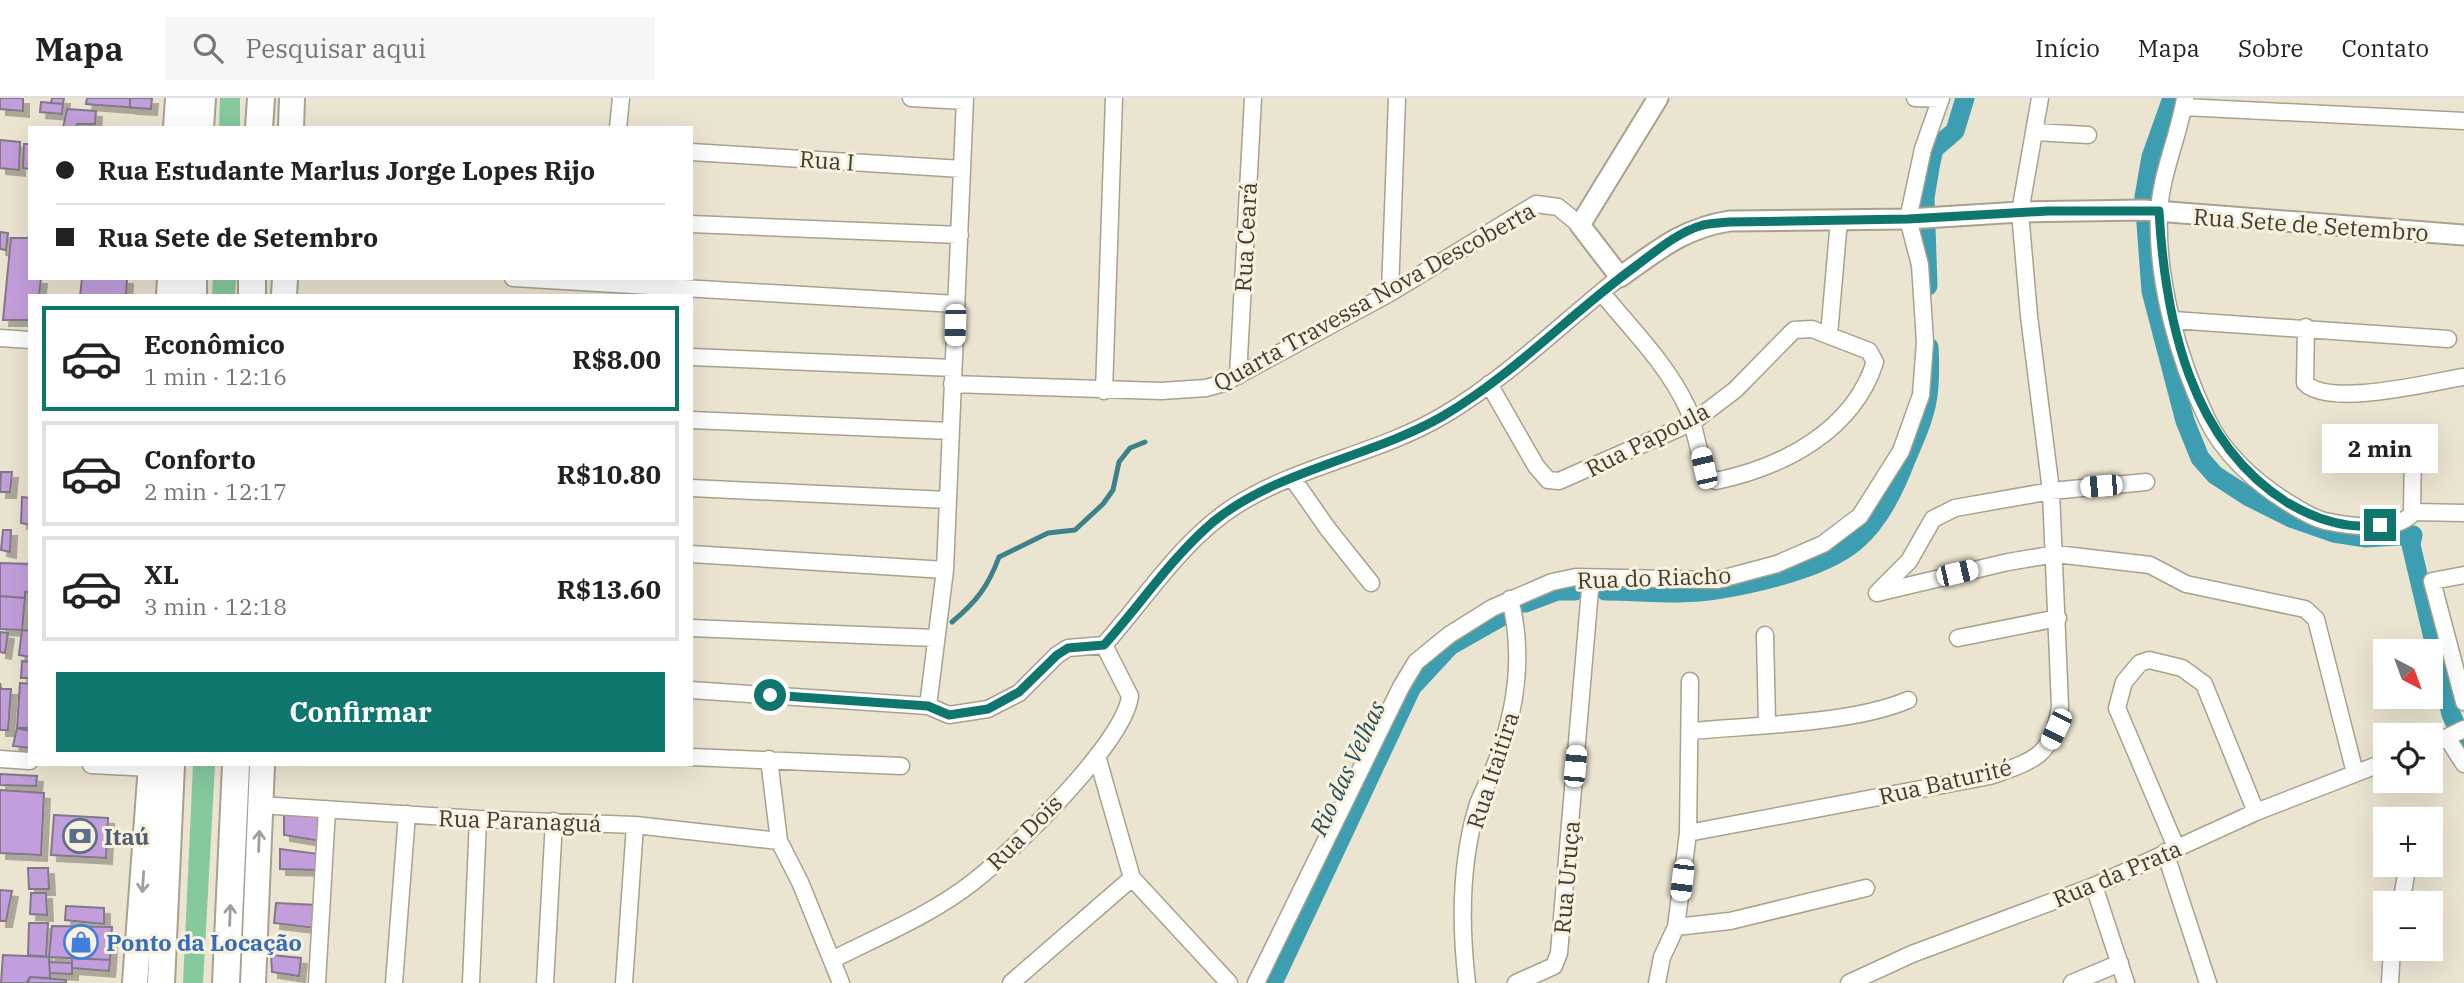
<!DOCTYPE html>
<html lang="pt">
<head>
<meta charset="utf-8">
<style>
	body { margin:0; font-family:"IBM Plex Serif",serif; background:#f6f6f6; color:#222; height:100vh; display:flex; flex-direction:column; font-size:26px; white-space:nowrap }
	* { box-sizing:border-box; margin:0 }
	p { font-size:23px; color:#767676 }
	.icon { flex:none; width:38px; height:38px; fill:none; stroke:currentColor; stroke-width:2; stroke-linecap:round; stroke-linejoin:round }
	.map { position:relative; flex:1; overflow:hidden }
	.side { position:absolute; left:28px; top:196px; width:665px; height:472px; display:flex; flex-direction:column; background:#fff; border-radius:0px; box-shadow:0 7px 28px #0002 }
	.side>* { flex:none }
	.hud { position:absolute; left:28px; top:28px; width:665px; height:154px; border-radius:0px; box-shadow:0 7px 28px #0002; display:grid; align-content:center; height:154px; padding:0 28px; background:#fff }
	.needle { width:46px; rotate:139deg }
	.controls { position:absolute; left:2373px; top:541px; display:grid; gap:14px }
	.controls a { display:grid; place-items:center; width:70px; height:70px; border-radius:0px; background:#fff; box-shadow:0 7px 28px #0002; font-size:35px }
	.end { position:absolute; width:32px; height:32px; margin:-16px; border:9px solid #0f766e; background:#fff; box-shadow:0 0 0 4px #fff }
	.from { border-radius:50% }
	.bubble { position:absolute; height:49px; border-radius:0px; background:#fff; box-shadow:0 7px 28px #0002; font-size:23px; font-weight:800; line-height:49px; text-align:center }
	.car { position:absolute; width:21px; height:42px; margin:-21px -10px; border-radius:9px; box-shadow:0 0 5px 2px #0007; background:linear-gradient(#fff 24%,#345 0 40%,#fff 0 76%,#345 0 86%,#fff 0) }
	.hud b { display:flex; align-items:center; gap:24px; height:66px; font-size:26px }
	.hud b+b { border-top:2px solid #e0e0e0 }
	.hud i { width:18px; height:18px; background:#222 }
	ul { padding:12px 0 0; list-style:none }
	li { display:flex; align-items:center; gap:21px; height:105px; margin:0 14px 10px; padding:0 14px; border:4px solid #e0e0e0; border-radius:0px }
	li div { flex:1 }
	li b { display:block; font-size:26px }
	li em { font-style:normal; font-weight:800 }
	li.on { border-color:#0f766e }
	li>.icon { width:63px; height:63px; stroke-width:1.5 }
	.button { display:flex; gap:14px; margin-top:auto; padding:14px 28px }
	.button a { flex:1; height:80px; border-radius:0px; background:#0f766e; color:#fff; font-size:28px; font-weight:800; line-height:80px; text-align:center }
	header { display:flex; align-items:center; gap:42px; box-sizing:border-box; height:98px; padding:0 35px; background:#fff; border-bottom:2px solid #e0e0e0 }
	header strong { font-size:33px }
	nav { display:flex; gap:38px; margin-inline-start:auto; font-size:24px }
	.search { width:490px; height:63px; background:#f6f6f6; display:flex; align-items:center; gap:18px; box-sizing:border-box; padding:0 24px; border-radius:0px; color:#767676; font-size:26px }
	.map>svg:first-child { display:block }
</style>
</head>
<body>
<header>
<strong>Mapa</strong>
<div class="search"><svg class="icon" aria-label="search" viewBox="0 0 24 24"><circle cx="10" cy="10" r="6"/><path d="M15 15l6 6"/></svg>Pesquisar aqui</div>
<nav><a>Início</a><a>Mapa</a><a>Sobre</a><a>Contato</a></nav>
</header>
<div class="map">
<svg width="2464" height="885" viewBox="0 0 2464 885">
	<defs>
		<filter id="shadow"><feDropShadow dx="6" dy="6" stdDeviation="0" flood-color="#0004"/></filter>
	</defs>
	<rect width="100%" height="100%" fill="#ebe4d1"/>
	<path fill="#86c99f" d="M220,0H240V30H219Z
		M213,180H236L235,198H212Z
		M193,667H215L203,885H183Z"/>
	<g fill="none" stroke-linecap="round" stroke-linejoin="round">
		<path stroke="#3d818b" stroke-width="5" d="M952,524C976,504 988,489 999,459L1048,435L1075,432L1103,406L1113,392L1119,364L1130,350L1145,344"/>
		<path stroke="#3c9eb0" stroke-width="19" d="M2172,0L2151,59L2144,99L2151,193L2185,323L2200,360L2215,377L2249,399L2291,420L2334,435L2366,440L2413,437L2411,447L2451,616L2464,645
			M1928,188L1925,100L1931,64L1934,51L1955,33L1965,0
			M1605,493C1641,493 1681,498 1717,492C1757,485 1825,470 1856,443C1880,423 1895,391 1906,362C1926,315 1932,302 1929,249
			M1525,505L1557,493H1575
			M1273,885L1412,589L1450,548L1510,514"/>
	</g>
	<path fill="#c29fdc" stroke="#817888" stroke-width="2" filter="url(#shadow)" d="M0,0H23V13L0,11Z
		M52,0H64L63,6L51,5Z
		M87,0H152L151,11L86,6Z
		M130,0H152L151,11L130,10Z
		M41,4L63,6L62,16L40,14Z
		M67,11L96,13L95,26H77L76,30H63Z
		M0,42L20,44L19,72L0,70Z
		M24,46H30V71L23,70Z
		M0,134L8,135L6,152L0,151Z
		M11,140H30V180H41L39,198H30V222H3Z
		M82,180H127L126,198H80Z
		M1,374H12L10,394H0Z
		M22,399L30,400V427L21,425Z
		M3,432H11L10,454L1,452Z
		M0,465L30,466V494H25V500L0,498Z
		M0,498L25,500L22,532L0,531Z
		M22,532L30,533V559L19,557Z
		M0,534L8,535L5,555L0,554Z
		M22,563L30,564V580H21Z
		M0,585L1,591H11L8,632H0Z
		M20,585L30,586V630H17Z
		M17,630L30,633V650L13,648Z
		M0,676L37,678L36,688L0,687Z
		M0,692L44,695L41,757L0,755Z
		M284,716L322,719L321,743L284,737Z
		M54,717L108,720L106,760L51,757Z
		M280,751L319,756L318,772L280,771Z
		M28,770H48L49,791H29Z
		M0,792L12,793L6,823H0Z
		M31,795H46L47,817L30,816Z
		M276,805L317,807L315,830L274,825Z
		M66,808L104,810V826L65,822Z
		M29,825H48L46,859L28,857Z
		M52,828L112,829L110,862L49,859Z
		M3,857L49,859L50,880L30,879L26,885H1Z
		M271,857L301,860L299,878L272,874Z
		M72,860L110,862L109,873L72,870Z
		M49,864L72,865V876L50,875Z
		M30,879L66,882V885H28Z"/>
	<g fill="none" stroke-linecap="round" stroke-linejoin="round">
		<g stroke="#a7a18f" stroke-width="19">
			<path id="minor" d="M911,0L965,3
				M1915,0L1941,1
				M2185,0C2179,38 2161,75 2159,114C2156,182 2178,260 2207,321C2223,355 2255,384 2287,404C2298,411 2312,420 2325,423C2348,428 2394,435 2412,416L2413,348
				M2184,9L2464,23
				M618,30L621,0
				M2035,34L2088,37
				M691,54L962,71
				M691,126L960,137
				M513,180L956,206
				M1390,195L1397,0
				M2173,222L2448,241
				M2306,229L2305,285C2329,310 2431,284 2464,279
				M1829,237L1839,122
				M0,240L30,242
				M691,259L953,270
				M1238,278L1253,0
				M952,286L1161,293L1206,290L1224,285L1390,195L1536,106L1558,109L1580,127
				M1489,286L1536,368L1548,382L1559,383L1693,324L1735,292L1794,232L1812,231L1869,253L1875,264C1853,333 1783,369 1716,383C1699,377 1696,326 1687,309C1667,266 1631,231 1602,195
				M1104,293L1114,0
				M691,322L950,333
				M1293,381L1328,431L1371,485
				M691,390L947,402
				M2414,414L2464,415
				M691,456L945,472
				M2464,477L2432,483L2464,604
				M1879,493L1909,463L1933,421L1955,410L2051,393L2146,384
				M1877,495L2008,464L2056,456L2150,467L2186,486L2305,511L2316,521L2355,675
				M691,530L935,540
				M1765,537L1767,625
				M1958,540L2058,520
				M691,592L928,608L949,617L988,611L1019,595L1057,557L1068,550L1104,547C1145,501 1182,442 1235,408C1299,367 1379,356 1444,317C1508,279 1562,225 1620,179
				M928,608L945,472L965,0
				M1692,633C1754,627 1852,626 1908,602
				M2448,641L2464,666
				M2431,647L2464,631
				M1097,658L1132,780L1229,885
				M691,659L901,668
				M0,661L30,663
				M769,661L779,743L800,784L841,885
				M91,667L151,670
				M260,707L478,721L635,727L779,743
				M1688,735L1990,678C2036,662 2052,658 2060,608L2051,393L2029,218L2020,114L2040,0
				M2176,749L2117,610L2124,584L2140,565L2149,562L2182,570L2204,586L2256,714
				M2165,754L2208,885
				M2094,788L2126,885
				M2401,805L2408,766
				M1676,829L1730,823L1866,790
				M832,862C879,838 931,817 973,784C1012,754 1125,644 1130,598L1104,547
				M317,885L327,711
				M394,885L407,716
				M471,885L478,721
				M545,885L554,723
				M624,885L635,727
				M1011,885L1132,780
				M1256,885L1401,589L1416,564L1449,537L1492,510L1552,484L1576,479L1717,482L1777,466L1823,446L1860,418L1901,353L1921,297L1925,244L1920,167L1908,121L1923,51L1941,0
				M1467,885C1460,826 1460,766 1477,709C1481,696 1489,683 1494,670C1516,615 1525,559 1510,501
				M1516,885L1554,868L1559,855L1591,480
				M1657,885L1662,859L1676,829L1688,735L1690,583
				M1849,885L1912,856L2094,788L2256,714L2385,664
				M2072,885L2120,865
				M2390,885L2392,850"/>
		</g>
		<g stroke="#a7a18f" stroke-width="23">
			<path id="tertiary" d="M1658,0L1580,127L1620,179C1657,153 1683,130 1730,123L1908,121L2020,114L2143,112L2464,137"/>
		</g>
		<g stroke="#a7a18f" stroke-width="28">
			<path id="primary" d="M176,30L178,0
				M291,30L292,0
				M169,198L170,180
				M284,198L285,180
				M135,885L151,667
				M253,885L262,667"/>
		</g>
		<g stroke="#a7a18f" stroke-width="30">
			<path id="trunk" d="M200,30L202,0
				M259,30L261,0
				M193,198V180
				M252,198V180
				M161,885L171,667
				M226,885L236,667"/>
		</g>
		<use href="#minor" stroke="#fff" stroke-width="16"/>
		<use href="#tertiary" stroke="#fff" stroke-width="19"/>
		<use href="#primary" stroke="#fff" stroke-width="24"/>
		<use href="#trunk" stroke="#fff" stroke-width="26"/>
	</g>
	<defs><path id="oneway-shaft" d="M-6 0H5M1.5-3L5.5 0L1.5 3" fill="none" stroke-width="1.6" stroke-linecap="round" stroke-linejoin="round" transform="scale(1.75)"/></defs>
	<g stroke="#9f9e9a">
		<use href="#oneway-shaft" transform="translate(259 743) rotate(-88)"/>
		<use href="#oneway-shaft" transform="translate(143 784) rotate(94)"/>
		<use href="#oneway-shaft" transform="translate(230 817) rotate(-88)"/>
	</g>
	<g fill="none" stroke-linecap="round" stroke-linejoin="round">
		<path stroke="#0f766e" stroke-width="9" d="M770,597L928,608L949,617L988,611L1019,594L1057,557L1068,550L1104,547C1140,507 1172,459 1213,424C1276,372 1372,359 1443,318C1513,277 1570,216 1636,168C1656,153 1678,134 1703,127C1712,125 1721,125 1730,124L1908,121L2048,113H2159C2165,221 2190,344 2288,405C2317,422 2347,432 2380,427"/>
	</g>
	<defs>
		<g id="bank-ring" transform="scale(1.75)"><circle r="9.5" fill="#f8f1de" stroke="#5c6f8a" stroke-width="1.5"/><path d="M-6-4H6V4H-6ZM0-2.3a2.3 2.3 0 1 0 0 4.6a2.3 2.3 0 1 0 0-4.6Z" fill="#5c6f8a"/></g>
		<g id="shop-ring" transform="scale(1.75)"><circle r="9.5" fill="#f8f1de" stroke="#3f7fe0" stroke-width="1.5"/><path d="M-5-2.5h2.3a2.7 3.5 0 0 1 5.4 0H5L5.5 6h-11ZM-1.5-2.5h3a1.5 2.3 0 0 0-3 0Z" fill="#3f7fe0"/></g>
	</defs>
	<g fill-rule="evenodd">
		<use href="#bank-ring" x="80" y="738"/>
		<use href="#shop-ring" x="81" y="844"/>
	</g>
	<g text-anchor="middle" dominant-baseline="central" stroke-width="6" stroke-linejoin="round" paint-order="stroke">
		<g font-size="23" fill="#3f3c35" stroke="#f8f1de">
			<text transform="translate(827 62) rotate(4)">Rua I</text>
			<text transform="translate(2311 126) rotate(4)">Rua Sete de Setembro</text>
			<text transform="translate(1245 139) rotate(-87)">Rua Ceará</text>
			<text transform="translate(1374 198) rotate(-29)">Quarta Travessa Nova Descoberta</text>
			<text transform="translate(1647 341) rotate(-27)">Rua Papoula</text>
			<text transform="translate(1654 479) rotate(-2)">Rua do Riacho</text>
			<text transform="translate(1492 672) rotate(-72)">Rua Itaitira</text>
			<text transform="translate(1945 683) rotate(-13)">Rua Baturité</text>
			<text transform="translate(520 722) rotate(2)">Rua Paranaguá</text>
			<text transform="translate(1024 734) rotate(-45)">Rua Dois</text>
			<text transform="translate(2117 775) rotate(-23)">Rua da Prata</text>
			<text transform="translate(1566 779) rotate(-85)">Rua Uruça</text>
		</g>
		<g font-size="23" font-weight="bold" fill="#4e5e75" stroke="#f8f1de" text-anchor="start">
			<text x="104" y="738">Itaú</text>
		</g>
		<g font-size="23" font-weight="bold" fill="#366cbe" stroke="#f8f1de" text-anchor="start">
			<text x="106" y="844">Ponto da Locação</text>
		</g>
		<g font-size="24" font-style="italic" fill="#234e56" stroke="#f8f1de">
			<text transform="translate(1347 670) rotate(-65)">Rio das Velhas</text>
		</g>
	</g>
</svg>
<div class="controls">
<a><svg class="needle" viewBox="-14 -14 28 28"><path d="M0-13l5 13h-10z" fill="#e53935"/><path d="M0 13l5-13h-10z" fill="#767676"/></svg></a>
<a><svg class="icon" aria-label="locate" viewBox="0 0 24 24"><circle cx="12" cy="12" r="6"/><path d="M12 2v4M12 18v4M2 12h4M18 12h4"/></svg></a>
<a>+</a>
<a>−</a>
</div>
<i class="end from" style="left:770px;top:597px"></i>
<i class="end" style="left:2380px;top:427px"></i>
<div class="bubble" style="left:2322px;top:326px;width:116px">2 min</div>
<i class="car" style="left:955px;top:227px;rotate:182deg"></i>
<i class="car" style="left:1704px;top:370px;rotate:347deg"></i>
<i class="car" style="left:2101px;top:388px;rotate:265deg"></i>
<i class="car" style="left:1957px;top:475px;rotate:77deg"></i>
<i class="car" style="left:2056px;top:631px;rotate:206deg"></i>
<i class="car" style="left:1575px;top:668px;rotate:5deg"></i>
<i class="car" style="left:1682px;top:782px;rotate:187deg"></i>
<div class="hud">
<b><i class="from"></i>Rua Estudante Marlus Jorge Lopes Rijo</b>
<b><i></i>Rua Sete de Setembro</b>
</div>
<section class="side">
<ul>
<li class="on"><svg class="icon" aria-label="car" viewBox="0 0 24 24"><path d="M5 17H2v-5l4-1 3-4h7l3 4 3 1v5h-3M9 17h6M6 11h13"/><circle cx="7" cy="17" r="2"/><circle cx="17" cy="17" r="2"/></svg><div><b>Econômico</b><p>1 min · 12:16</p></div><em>R$8.00</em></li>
<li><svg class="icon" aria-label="car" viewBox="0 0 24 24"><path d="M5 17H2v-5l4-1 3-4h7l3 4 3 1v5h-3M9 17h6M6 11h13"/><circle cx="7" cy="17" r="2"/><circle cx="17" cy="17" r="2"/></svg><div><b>Conforto</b><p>2 min · 12:17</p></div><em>R$10.80</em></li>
<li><svg class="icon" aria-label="car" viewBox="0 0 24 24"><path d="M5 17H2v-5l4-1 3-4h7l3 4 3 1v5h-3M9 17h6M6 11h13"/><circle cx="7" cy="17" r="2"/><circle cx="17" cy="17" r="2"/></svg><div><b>XL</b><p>3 min · 12:18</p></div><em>R$13.60</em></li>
</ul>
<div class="button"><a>Confirmar</a></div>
</section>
</div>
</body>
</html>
